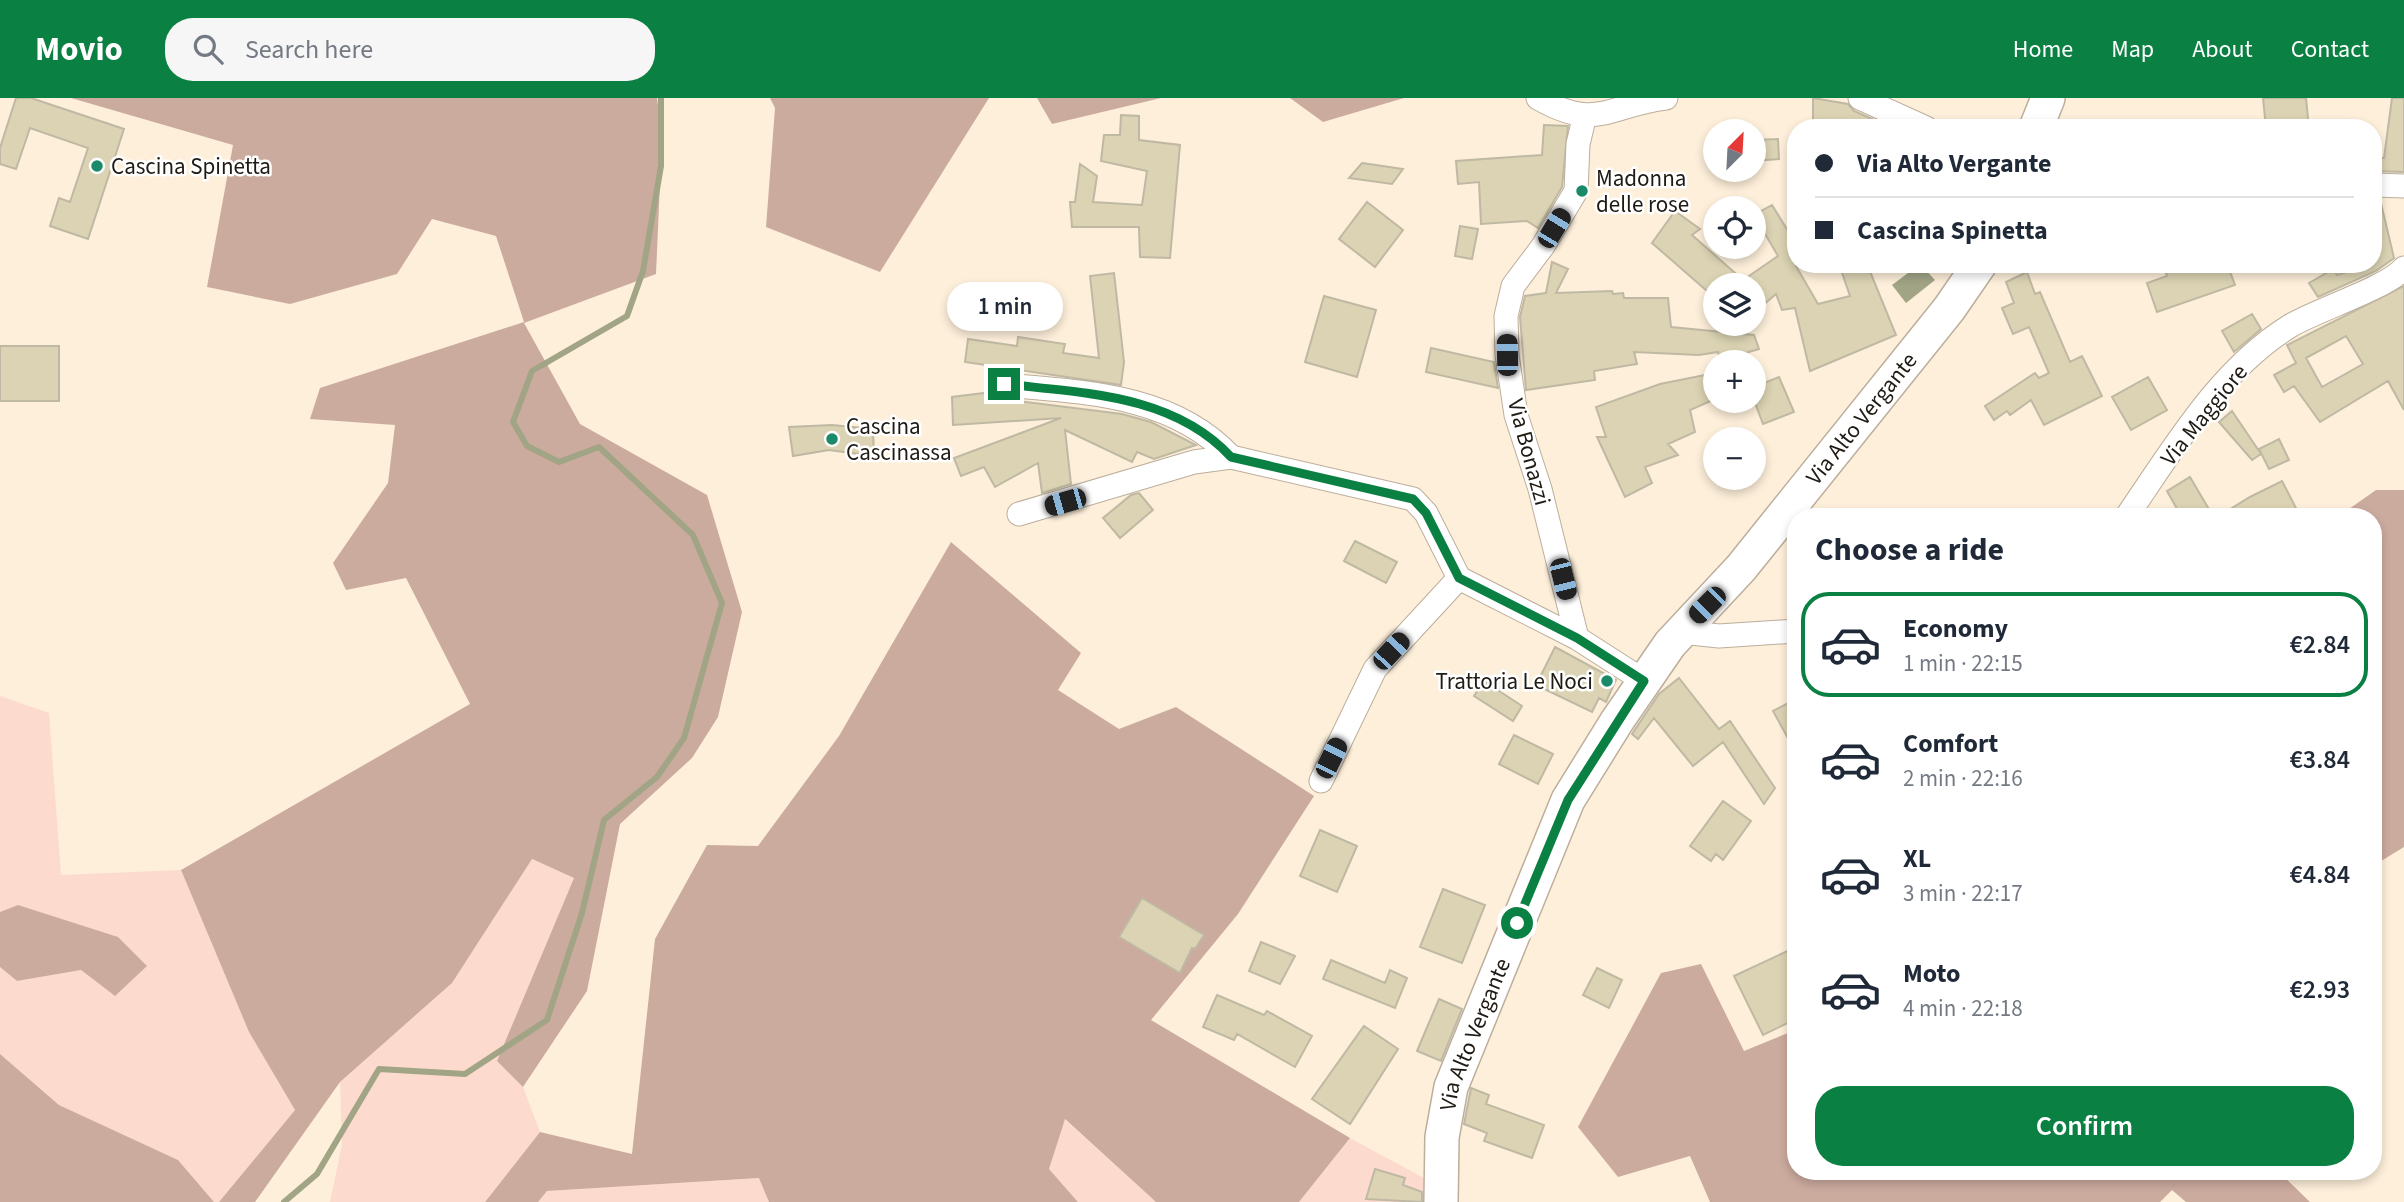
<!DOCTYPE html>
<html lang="en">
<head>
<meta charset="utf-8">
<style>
	body { margin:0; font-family:"Source Sans 3",sans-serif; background:#f6f6f7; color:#1f2937; height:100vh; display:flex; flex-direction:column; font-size:26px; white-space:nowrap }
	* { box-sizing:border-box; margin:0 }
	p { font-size:23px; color:#747a83 }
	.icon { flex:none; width:38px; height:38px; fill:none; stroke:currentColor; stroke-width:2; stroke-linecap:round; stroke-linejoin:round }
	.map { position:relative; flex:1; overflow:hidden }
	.drawer { position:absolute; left:1787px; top:410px; width:595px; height:672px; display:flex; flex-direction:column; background:#fff; border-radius:28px; box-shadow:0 4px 10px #0003 }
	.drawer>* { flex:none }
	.hud { position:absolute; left:1787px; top:21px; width:595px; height:154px; border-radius:28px; box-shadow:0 4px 10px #0003; display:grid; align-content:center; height:154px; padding:0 28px; background:#fff }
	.needle { width:46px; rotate:24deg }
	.fabs { position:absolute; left:1703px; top:21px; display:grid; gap:14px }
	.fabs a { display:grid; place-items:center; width:63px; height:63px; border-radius:50%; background:#fff; box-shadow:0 4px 10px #0003; font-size:35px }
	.end { position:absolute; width:32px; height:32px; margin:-16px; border:9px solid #0b8043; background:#fff; box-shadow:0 0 0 4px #fff }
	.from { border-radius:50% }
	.bubble { position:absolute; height:49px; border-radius:24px; background:#fff; box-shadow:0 4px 10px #0003; font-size:23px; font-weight:600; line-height:49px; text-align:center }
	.car { position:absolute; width:21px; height:42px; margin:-21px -10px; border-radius:9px; box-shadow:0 0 5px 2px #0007; background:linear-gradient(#222 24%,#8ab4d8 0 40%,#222 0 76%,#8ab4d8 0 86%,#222 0) }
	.hud b { display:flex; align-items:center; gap:24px; height:66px; font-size:26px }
	.hud b+b { border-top:2px solid #e0e1e3 }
	.hud i { width:18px; height:18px; background:#1f2937 }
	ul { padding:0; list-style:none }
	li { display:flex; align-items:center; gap:21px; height:105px; margin:0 14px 10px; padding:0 14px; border:4px solid transparent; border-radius:28px }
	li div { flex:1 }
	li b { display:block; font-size:26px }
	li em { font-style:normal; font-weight:600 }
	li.active { border-color:#0b8043 }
	li>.icon { width:63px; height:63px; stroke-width:1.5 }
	h2 { padding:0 28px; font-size:32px; line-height:84px }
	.primary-button { display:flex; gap:14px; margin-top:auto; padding:14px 28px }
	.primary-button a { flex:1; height:80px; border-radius:28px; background:#0b8043; color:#fff; font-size:28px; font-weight:600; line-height:80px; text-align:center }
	header { display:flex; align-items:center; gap:42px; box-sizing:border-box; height:98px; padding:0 35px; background:#0b8043; color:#fff }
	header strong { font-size:33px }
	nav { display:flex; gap:38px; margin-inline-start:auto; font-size:24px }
	.search { width:490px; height:63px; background:#f6f6f7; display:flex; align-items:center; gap:18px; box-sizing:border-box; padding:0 24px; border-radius:28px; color:#747a83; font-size:26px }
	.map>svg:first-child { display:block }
</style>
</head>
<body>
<header>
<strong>Movio</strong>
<div class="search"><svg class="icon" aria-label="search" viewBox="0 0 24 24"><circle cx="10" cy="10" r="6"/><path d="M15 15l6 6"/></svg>Search here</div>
<nav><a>Home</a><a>Map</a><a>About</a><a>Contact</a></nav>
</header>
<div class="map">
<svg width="2404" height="1104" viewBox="0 0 2404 1104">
	<rect width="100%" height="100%" fill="#fdefda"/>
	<path fill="#fddace" d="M0,598L49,615L61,777L181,772L249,934L295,1012L219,1104H214L178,1062L59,1007L0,956V869L17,883L81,872L115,898L18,807L0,814Z
		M531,761L574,780L497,963L523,989L540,1034L485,1104H330L342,1046L340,984L452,885Z
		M1064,1021L1156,1104H1078L1049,1071Z
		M1350,1040L1433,1085V1104H1299Z
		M760,1080L769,1104H538L547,1093Z"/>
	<path fill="#ccab9f" d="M71,0H657L662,40L656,176L524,225L580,326L707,397L742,514L718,619L692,660L620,726L587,893L523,989L497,963L574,780L532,761L452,885L340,984L255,1104H219L295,1012L249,934L181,772L470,606L406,480L346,492L333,465L388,385L395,327L310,321L320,290L524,224L496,138L432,121L397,176L290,206L207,189L233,47Z
		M770,0H989L880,174L766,129L775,10Z
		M1037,0H1161L1052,26Z
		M1290,0H1404L1323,24Z
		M2376,392H2404V749L2373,768V418H2339Z
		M951,444L1081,555L1058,592L1119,631L1176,609L1314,698L1238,816L1151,922L1350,1040L1299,1104H1156L1065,1021L1049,1071L1078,1104H769L759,1080L547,1093L538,1104H485L540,1034L632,1056L655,841L707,747L758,748L839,638Z
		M18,807L118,839L147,868L115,898L81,872L17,883L0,869V814Z
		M1701,866L1744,953L1795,932L1796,1073H2278L2310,1104H2186L2172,1092L2160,1104H1710L1690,1058L1618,1079L1578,1029L1661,875Z
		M0,956L59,1007L178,1062L214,1104H0Z"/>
	<path fill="#a1a586" d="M1920,166L1935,182L1906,205L1892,187Z"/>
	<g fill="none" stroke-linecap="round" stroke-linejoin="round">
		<path stroke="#a1a586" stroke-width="6" d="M284,1104L317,1076L379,971L465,976L547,922L582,815L604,722L657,679L684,640L722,505L693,437L599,349L559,364L527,348L513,324L532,273L627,218L643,173L661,68V0"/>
	</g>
	<path fill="#dbd3b3" stroke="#bfb9a3" stroke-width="2" fill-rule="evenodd" d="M16,0H31L124,31L88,141L50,128L59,100L70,104L88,50L30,30L16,71L0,66V50Z
		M1813,0L1848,6L1854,13L1892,30L1813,24Z
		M2263,0H2306L2309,30H2266Z
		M2392,0H2404V74L2373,73V60H2384Z
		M1121,17L1139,18V42L1180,47L1170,160L1140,159L1139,129H1072L1070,104H1075L1080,66L1097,78L1093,104L1142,107L1147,73L1101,63L1104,37H1120Z
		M1544,27L1568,28L1562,89L1538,130L1527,123L1481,126L1479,84L1458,86L1456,63L1542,57Z
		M1778,41L1779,61L1754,63V42Z
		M1362,65L1403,71L1392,86L1349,80Z
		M2373,101H2380L2394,160L2376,173L2318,199L2309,185L2333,171L2337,177L2373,166Z
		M1367,104L1403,132L1375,169L1339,141Z
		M1772,107L1796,146V168L1818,206L1850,198L1839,166H1867L1896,237L1810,273L1795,210L1782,212L1776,196L1754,215V187H1715V200L1652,145L1675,113L1700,131L1692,137L1743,182L1778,158L1754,117Z
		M1460,128L1478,131L1472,161L1455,158Z
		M1552,164L1568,171L1556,195L1612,193L1613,196L1623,195L1624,200H1668L1671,229L1754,237L1759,251L1735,258H1719L1718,254L1699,257L1634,254L1637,266L1594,273L1595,282L1526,292L1520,219L1525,198L1546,195Z
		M2163,166H2227L2235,187L2157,214L2147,185L2167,178Z
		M2027,174L2035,196L2040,194L2070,264L2082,258L2102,298L2044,327L2031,302L2010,317L2007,313L1994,322L1985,308L2035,275L2039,280L2049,275L2029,229L2013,236L2002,210L2014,205L2006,184Z
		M1114,175L1124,264L1121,287L965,264L968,241L1017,248L1018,239L1065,246L1063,255L1099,260L1090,178Z
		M2404,188V312L2388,283L2320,324L2294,288L2284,294L2274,277L2296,265L2287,247ZM2346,238L2363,266L2322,289L2306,260Z
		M1324,198L1376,212L1357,279L1305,264Z
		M2252,216L2261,231L2234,254L2222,233Z
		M0,248H59V303H0Z
		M1431,250L1494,264L1498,290L1426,274Z
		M1715,275V301L1690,312L1695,334L1668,346L1678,357L1645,369L1652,385L1625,399L1597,339H1606L1596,309L1660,286Z
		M1779,279L1794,314L1763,326L1754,302V289Z
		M2148,279L2167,312L2131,332L2112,299Z
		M992,294L1003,301L1122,316L1151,324L1196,347L1154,361L1137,354L1132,364L1065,332L1071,386L1042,395L1038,365L995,389L984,369L961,378L954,360L1061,320L953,327L952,299Z
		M2232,313L2261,356L2252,362L2219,324Z
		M832,327L873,331L874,358L829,352L793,358L789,329Z
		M2279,341L2289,362L2269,371L2259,351Z
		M2190,379L2213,418H2181L2167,393Z
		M2282,383L2300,418H2219L2250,399Z
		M1139,395L1153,412L1120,440L1103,420L1131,397Z
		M1355,443L1397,464L1386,485L1344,463Z
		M1555,549L1616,582L1606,604L1599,600L1592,614L1536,587Z
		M1679,580L1719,631L1730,623L1775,690L1764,706L1723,644L1693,668L1654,620L1638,641L1632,636L1659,596Z
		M1484,583L1522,608L1513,623L1474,598Z
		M1796,601V655L1773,613Z
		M1514,637L1553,656L1538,686L1499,666Z
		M1723,703L1751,723L1723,762L1716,756L1711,763L1690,748Z
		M1320,732L1357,748L1337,794L1300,778Z
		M1443,791L1485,807L1462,865L1420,849Z
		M1142,800L1204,837L1195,851L1192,850L1180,875L1119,839Z
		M1261,844L1295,858L1280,886L1249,873Z
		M1796,849V921L1763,937L1734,878Z
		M1331,862L1385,885L1390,872L1407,880L1395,910L1323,881Z
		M1597,870L1622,882L1609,910L1583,897Z
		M1217,897L1264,917L1267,913L1312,938L1295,969L1237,936L1234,942L1203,929Z
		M1439,901L1462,911L1441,963L1417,953Z
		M1364,928L1398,951L1350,1026L1312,1001Z
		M1471,990L1489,997L1486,1006L1544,1027L1532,1060L1484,1043L1487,1035L1464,1026Z
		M1375,1071L1405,1080L1403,1087L1422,1094V1104L1366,1101Z"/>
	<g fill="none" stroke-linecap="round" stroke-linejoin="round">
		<g stroke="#bcae9b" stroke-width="25">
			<path id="street" d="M1538,0C1597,34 1608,7 1666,0
				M1860,0L1926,30
				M2373,87L2404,88
				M1004,287C1082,294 1173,296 1231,359
				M1019,416L1194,364L1231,359L1413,401L1426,415L1459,480
				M2127,418C2173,351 2219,272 2290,228C2316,212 2387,190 2404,170
				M1681,534L1719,538L1796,533
				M1577,540L1540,391L1516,317L1507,257L1506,218L1513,188L1543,148L1576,93L1578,46L1585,17
				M1321,683L1375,571L1459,480L1577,540L1644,583"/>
		</g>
		<g stroke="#bcae9b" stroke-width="36">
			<g id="secondary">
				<path d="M2036,30L2048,0"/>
				<path id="s1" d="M1441,1104L1442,1039L1451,989L1568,702L1617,623L1670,546L1741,470L1949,211L1980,166"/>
			</g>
		</g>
		<use href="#street" stroke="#fff" stroke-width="23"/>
		<use href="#secondary" stroke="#fff" stroke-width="33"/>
	</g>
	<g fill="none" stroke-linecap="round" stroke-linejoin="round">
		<path stroke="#0b8043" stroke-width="9" d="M1004,286C1082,295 1173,296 1231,359L1413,401L1426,415L1459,480L1577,540L1644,583L1568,702L1517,825"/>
	</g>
	<g fill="#1b8a68" stroke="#fff" stroke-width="2.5">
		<circle cx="97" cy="68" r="7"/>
		<circle cx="1582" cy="93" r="7"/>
		<circle cx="832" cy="341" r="7"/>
		<circle cx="1607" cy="583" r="7"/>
	</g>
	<g text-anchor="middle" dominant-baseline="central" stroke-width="5" stroke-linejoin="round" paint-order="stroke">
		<g font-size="23" fill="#1f1a13" stroke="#fff" text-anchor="start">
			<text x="111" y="68">Cascina Spinetta</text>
			<text x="1596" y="80">Madonna<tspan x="1596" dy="26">delle rose</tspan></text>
			<text x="846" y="328">Cascina<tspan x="846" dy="26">Cascinassa</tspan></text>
			<text x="1593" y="583" text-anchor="end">Trattoria Le Noci</text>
		</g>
		<g font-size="23" fill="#1f1a13" stroke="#fff">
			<text transform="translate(2204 317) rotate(-51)">Via Maggiore</text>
			<text stroke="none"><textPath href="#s1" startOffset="908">Via Alto Vergante</textPath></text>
			<text transform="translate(1529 354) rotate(75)">Via Bonazzi</text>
			<text stroke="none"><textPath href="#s1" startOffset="173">Via Alto Vergante</textPath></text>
		</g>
	</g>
</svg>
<div class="fabs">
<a><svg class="needle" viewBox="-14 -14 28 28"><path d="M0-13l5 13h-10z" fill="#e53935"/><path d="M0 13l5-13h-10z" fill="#747a83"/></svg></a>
<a><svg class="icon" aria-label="locate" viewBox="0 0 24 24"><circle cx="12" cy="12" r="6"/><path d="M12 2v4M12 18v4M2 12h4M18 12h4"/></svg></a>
<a><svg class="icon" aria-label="layers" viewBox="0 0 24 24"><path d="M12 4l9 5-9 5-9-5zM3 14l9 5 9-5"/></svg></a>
<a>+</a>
<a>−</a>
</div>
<i class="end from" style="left:1517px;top:825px"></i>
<i class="end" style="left:1004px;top:286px"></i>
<div class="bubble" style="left:947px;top:184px;width:116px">1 min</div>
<i class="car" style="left:1554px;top:130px;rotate:31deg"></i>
<i class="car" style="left:1507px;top:257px;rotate:359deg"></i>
<i class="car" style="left:1065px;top:404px;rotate:254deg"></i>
<i class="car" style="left:1563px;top:481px;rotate:166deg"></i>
<i class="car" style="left:1707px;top:507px;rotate:225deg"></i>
<i class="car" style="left:1391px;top:553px;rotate:43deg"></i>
<i class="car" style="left:1331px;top:660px;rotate:26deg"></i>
<div class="hud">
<b><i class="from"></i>Via Alto Vergante</b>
<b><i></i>Cascina Spinetta</b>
</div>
<section class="drawer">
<h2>Choose a ride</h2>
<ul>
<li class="active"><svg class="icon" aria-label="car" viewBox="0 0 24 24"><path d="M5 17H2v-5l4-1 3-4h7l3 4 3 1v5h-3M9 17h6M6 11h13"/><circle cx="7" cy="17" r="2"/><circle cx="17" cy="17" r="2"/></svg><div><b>Economy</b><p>1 min · 22:15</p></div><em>€2.84</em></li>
<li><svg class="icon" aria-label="car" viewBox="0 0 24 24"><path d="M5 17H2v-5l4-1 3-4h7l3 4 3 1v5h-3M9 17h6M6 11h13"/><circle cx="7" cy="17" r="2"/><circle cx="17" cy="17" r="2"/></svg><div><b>Comfort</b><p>2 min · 22:16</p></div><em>€3.84</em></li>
<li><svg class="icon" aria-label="car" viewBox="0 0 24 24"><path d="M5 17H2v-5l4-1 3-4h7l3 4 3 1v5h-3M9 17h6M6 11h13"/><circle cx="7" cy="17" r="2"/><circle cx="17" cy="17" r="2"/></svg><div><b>XL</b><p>3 min · 22:17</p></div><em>€4.84</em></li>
<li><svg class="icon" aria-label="car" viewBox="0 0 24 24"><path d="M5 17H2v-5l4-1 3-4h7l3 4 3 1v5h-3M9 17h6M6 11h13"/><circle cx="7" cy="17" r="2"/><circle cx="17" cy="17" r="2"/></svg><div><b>Moto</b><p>4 min · 22:18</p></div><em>€2.93</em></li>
</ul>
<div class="primary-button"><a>Confirm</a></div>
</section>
</div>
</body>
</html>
